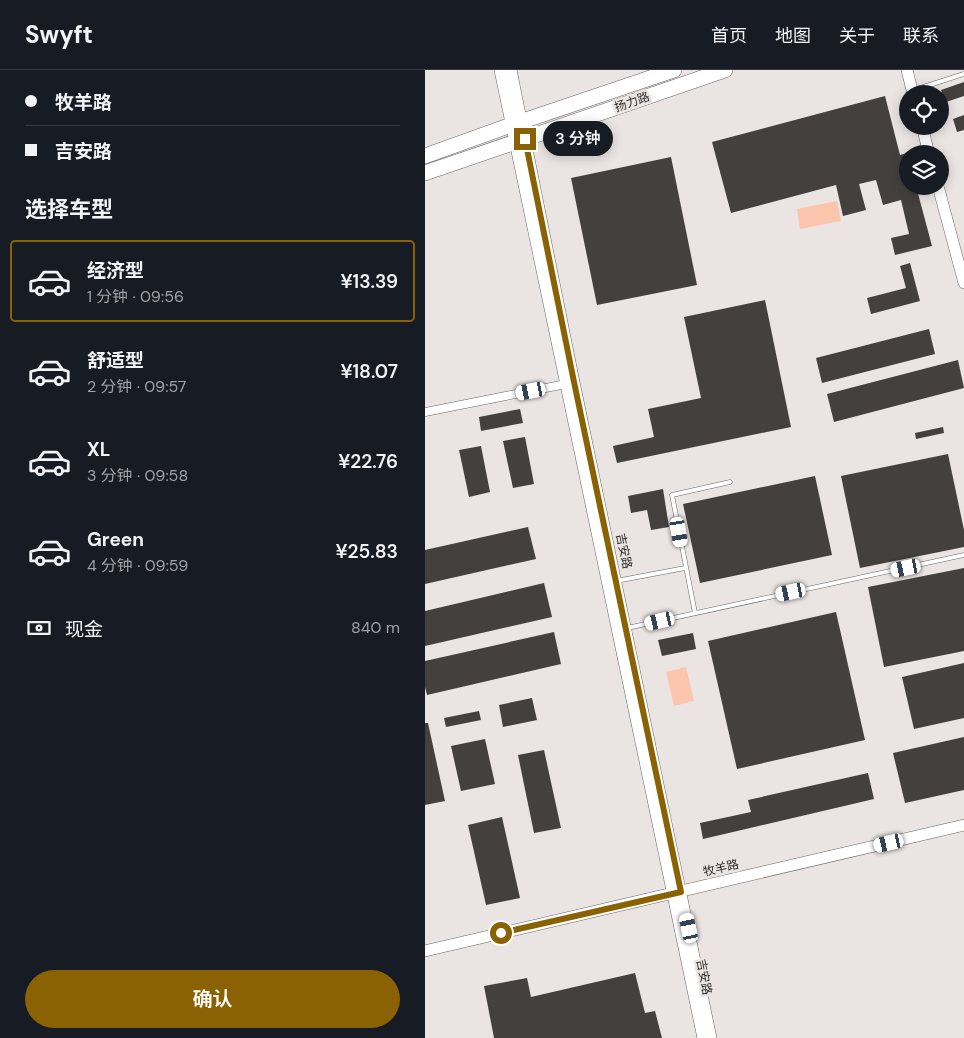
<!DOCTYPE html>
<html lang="zh">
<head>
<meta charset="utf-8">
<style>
	body { margin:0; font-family:"DM Sans","Noto Sans SC",sans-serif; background:#20242c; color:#f1f3f6; height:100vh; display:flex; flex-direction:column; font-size:19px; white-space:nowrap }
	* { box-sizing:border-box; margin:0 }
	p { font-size:16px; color:#9ea1a6 }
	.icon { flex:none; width:28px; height:28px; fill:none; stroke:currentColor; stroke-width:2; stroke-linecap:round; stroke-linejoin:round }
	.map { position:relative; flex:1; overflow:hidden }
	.panel { display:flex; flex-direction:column; background:#171b24; width:425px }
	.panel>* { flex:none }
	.top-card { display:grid; align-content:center; height:110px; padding:0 25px; background:#171b24 }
	.fabs { position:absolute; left:474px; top:15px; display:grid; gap:10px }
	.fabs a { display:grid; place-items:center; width:50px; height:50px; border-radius:50%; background:#171b24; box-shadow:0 2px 12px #0003; font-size:25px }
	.end { position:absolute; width:22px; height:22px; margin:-11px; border:6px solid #8b6203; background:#fff; box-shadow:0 0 0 2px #fff }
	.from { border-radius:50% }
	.bubble { position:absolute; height:35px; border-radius:18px; background:#171b24; box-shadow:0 2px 12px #0003; font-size:16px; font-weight:600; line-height:35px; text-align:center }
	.car { position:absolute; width:15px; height:30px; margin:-15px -8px; border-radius:6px; box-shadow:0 0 4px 1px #0007; background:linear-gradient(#fff 24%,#345 0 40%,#fff 0 76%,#345 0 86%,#fff 0) }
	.top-card b { display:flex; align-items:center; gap:18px; height:48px; font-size:19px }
	.top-card b+b { border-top:1px solid #363941 }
	.top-card i { width:12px; height:12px; background:#f1f3f6 }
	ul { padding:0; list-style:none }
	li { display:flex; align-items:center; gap:15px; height:82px; margin:0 10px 8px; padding:0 15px; border:2px solid transparent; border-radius:5px }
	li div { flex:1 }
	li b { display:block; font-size:19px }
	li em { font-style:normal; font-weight:600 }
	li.selected { border-color:#8b6203 }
	li>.icon { width:45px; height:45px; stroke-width:1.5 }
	h2 { padding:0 25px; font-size:22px; line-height:60px }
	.pay { display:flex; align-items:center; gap:12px; height:55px; padding:0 25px; font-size:19px }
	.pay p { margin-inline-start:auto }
	.action { display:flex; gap:10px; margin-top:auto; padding:10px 25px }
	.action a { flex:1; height:58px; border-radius:30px; background:#8b6203; color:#fff; font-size:20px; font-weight:600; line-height:58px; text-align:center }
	header { display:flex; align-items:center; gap:30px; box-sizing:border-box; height:70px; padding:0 25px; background:#171b24; border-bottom:1px solid #363941 }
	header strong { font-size:24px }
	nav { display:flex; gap:28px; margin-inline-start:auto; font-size:18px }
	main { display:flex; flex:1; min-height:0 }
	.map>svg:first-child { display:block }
</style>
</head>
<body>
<header>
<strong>Swyft</strong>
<nav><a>首页</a><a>地图</a><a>关于</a><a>联系</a></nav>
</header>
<main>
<section class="panel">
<div class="top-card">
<b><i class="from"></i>牧羊路</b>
<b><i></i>吉安路</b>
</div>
<h2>选择车型</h2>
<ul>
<li class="selected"><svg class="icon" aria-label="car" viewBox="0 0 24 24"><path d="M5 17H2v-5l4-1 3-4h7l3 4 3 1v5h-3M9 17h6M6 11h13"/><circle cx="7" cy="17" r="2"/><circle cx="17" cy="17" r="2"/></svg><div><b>经济型</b><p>1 分钟 · 09:56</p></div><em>¥13.39</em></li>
<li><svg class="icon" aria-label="car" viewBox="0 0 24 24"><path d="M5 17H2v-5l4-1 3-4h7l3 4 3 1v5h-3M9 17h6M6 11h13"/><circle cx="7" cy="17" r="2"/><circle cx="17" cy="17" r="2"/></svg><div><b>舒适型</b><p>2 分钟 · 09:57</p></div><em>¥18.07</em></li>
<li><svg class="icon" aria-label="car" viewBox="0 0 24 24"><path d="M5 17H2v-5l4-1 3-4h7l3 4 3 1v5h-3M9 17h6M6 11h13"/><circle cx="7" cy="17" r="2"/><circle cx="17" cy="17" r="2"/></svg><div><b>XL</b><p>3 分钟 · 09:58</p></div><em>¥22.76</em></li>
<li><svg class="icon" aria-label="car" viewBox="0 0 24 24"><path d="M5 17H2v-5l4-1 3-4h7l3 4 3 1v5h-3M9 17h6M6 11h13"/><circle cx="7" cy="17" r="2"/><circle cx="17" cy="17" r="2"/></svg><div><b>Green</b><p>4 分钟 · 09:59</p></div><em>¥25.83</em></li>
</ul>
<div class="pay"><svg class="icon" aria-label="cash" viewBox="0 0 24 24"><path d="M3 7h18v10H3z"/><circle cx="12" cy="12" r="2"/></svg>现金<p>840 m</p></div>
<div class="action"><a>确认</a></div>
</section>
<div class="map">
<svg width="539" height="968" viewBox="0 0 539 968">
	<rect width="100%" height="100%" fill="#eae5e3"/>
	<path fill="#fbc5ae" d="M412,131L416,151L375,159L372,139Z
		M261,597L269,631L249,636L241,602Z"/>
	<path fill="#43403e" d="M539,12V26L521,32L516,20Z
		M460,26L475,85L482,83V116H491L507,176L470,185L466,168L484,164L476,130L458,135L451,110L434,114L441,140L418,146L411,115L306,143L287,72Z
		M539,45V60L532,62L528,49Z
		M246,87L272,215L172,235L146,108Z
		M485,193L495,231L446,244L442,228L481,218L475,196Z
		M340,230L366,357L192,393L188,376L229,367L223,339L276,328L259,247Z
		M504,259L510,284L397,313L391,288Z
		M533,290L539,318L409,352L402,324Z
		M95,339L98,353L56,361L54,347Z
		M518,357L519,363L491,369L490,363Z
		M100,367L109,414L88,418L78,371Z
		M56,376L65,422L44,427L34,380Z
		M523,384L539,460V477L435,498L416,406Z
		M390,406L407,485L275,513L258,434Z
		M238,419L244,457L226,460L222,440L206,443L203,426Z
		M103,457L111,489L0,514V480Z
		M539,498V581L459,597L443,517Z
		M119,513L127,547L0,576V541Z
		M411,542L440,670L312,699L283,571Z
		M129,562L136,594L2,625L0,617V591Z
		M268,563L271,579L237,586L233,570Z
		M539,593V648L489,659L477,607Z
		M107,628L112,650L78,657L74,635Z
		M54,641L56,650L21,657L19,648Z
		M0,653H3L20,731L0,735Z
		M539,667V720L480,733L468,683Z
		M60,669L70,714L36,721L26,676Z
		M119,680L136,758L109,763L93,685Z
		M443,703L449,729L278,769L275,753L326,742L323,730Z
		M77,747L95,828L61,835L43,755Z
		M210,903L220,943L230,941L237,968H69L59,916L102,908L106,927Z"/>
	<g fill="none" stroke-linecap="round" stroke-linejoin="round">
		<g stroke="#686463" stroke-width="5">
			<path id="lane" d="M489,20L539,4
				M191,511L260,498
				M270,543L247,425L305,412
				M202,558L539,485"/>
		</g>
		<g stroke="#686463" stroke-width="9">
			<path id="street" d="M0,342L141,314"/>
		</g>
		<g stroke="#686463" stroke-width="12">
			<path id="secondary" d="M75,0L278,968
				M86,0L149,312L286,968
				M482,0L488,24
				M497,56L504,84
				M513,116L539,213
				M0,881L539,755"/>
		</g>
		<g stroke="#686463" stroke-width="16">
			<path id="highway" d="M0,86L86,55L249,0
				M0,103L300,0"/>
		</g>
		<use href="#lane" stroke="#fff" stroke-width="4"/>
		<use href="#street" stroke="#fff" stroke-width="8"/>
		<use href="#secondary" stroke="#fff" stroke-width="11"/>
		<use href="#highway" stroke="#fff" stroke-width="15"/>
	</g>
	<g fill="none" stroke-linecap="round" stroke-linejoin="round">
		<path stroke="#8b6203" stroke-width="6" d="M76,863L256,822L149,312L100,69"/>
	</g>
	<g text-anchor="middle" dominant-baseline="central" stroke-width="5" stroke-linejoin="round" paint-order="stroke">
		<g font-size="12" fill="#2e2c2c" stroke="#eae5e3">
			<text transform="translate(207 32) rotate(-19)">扬力路</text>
			<text transform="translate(199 481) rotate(78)">吉安路</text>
			<text transform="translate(296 798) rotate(-13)">牧羊路</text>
			<text transform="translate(279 907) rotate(79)">吉安路</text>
		</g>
	</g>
</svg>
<div class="fabs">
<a><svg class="icon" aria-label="locate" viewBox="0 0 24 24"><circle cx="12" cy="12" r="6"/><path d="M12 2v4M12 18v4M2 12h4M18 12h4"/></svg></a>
<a><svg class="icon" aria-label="layers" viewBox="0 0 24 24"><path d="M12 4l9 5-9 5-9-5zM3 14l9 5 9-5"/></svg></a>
</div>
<i class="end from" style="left:76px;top:863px"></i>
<i class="end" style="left:100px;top:69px"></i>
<div class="bubble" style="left:118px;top:51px;width:70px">3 分钟</div>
<i class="car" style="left:106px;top:321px;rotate:259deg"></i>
<i class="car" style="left:254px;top:462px;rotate:170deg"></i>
<i class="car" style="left:481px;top:498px;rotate:258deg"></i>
<i class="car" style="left:366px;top:522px;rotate:258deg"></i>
<i class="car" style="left:235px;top:551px;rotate:257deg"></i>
<i class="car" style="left:464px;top:773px;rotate:257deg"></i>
<i class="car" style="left:264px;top:858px;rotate:348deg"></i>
</div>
</main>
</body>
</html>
